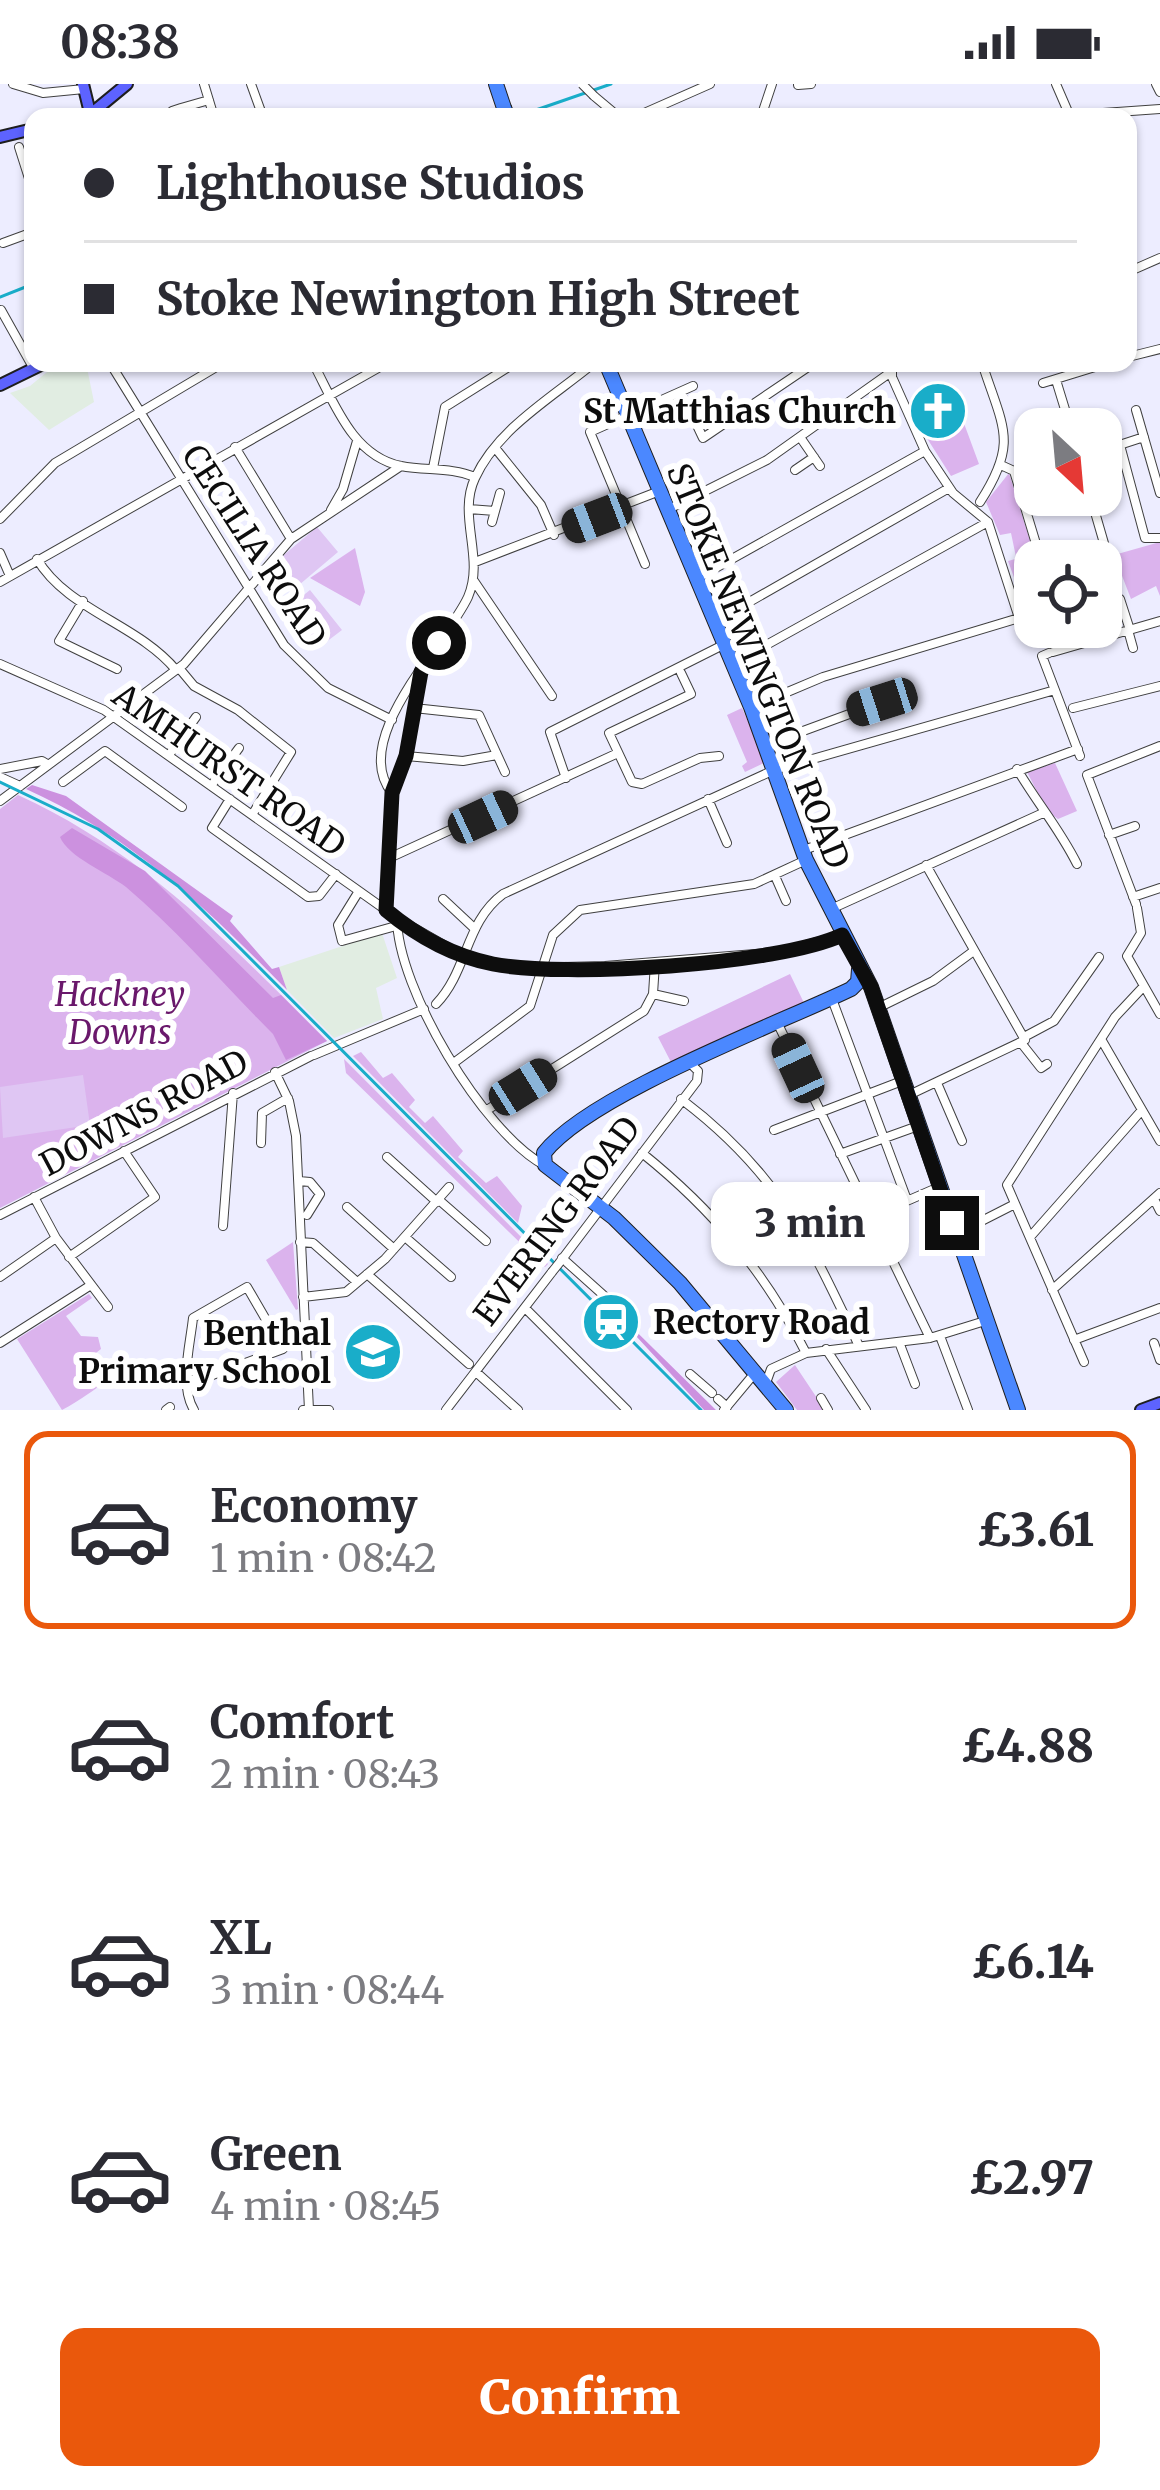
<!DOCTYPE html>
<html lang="en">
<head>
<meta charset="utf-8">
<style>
	body { margin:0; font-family:Merriweather,serif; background:#f2f2f3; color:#2b2b33; height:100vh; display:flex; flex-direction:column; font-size:45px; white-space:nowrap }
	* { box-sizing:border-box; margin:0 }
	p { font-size:39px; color:#7c7c81 }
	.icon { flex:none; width:66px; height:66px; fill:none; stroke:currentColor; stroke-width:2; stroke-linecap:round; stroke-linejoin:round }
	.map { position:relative; height:1326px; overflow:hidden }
	.sheet { display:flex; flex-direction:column; background:#fff; flex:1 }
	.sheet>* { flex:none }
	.top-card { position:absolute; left:24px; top:24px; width:1113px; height:264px; border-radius:24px; box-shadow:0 3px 9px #0004; display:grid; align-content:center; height:264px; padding:0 60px; background:#fff }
	.needle { width:78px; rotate:154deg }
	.controls { position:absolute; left:1014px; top:324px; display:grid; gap:24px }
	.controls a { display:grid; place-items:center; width:108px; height:108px; border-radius:24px; background:#fff; box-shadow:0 3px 9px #0004; font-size:60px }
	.end { position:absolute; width:54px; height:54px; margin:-27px; border:15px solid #0d0d0d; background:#fff; box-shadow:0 0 0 6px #fff }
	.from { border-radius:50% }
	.bubble { position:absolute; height:84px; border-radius:24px; background:#fff; box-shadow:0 3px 9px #0004; font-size:39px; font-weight:800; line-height:84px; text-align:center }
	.car { position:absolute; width:36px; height:72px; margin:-36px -18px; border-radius:15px; box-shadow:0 0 9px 3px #0007; background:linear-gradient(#222 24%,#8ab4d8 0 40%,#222 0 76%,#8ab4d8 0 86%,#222 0) }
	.top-card b { display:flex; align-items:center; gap:42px; height:114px; font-size:45px }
	.top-card b+b { border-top:3px solid #e1e1e2 }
	.top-card i { width:30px; height:30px; background:#2b2b33 }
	ul { padding:21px 0 0; list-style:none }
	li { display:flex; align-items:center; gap:36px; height:198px; margin:0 24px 18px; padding:0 36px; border:6px solid transparent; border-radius:24px }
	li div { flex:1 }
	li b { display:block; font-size:45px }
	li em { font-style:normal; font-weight:800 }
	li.active { border-color:#ea580c }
	li>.icon { width:108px; height:108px; stroke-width:1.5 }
	.cta { display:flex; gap:24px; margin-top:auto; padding:24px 60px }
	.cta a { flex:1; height:138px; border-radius:24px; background:#ea580c; color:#fff; font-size:48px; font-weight:800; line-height:138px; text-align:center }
	.status { display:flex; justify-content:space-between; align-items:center; height:84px; padding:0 60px; background:#fff; direction:ltr }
	.status svg { height:33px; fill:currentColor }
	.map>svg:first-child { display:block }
</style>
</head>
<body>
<div class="status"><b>08:38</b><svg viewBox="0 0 49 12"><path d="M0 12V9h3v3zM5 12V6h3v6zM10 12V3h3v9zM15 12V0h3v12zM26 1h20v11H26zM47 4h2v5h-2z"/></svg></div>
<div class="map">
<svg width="1160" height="1326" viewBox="0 0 1160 1326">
	<rect width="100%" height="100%" fill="#ededff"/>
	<path fill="#e1ede2" d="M58,279H86L94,318L49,346L10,309L30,302Z
		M382,849L397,894L376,904L383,935L334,954L287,906L279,883Z"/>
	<path fill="#dbb3ed" d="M962,334L979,380L951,392L923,348Z
		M1009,389L1031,460L1029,469L1016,473L1011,449L1000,451L986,418Z
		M1160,458V512L1156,502L1131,515L1114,471Z
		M1070,460L1075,477H1035V543H1072L1075,554L1040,564L1008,477Z
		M355,464L365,508L360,522L310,494Z
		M742,624L766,678L745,688L742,682L747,678L727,631Z
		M1055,679L1077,727L1058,735L1047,727L1027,688Z
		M18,711C143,768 230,860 327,957L0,1124V725Z
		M790,890L805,921L673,982L658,953Z
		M361,968L383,994L392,989L415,1016L409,1023L425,1039L433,1032L463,1067L458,1073L486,1099L497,1092L522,1122L518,1139L353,972Z
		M344,975L548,1180L545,1183L346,989Z
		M293,1158L298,1225L296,1226L266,1176Z
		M89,1210L92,1214L66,1232L81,1252L98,1253L101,1265L92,1272L101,1284L127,1270V1279C117,1291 78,1318 62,1326L17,1255Z
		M795,1281L825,1326H797L776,1298Z"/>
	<path fill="#cc91df" d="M32,701L66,712L233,832L230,837L272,885L279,883L287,906C208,825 131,752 26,705Z
		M72,744L145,787L273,914L281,911L327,957L286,976L273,950C225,902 178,847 126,803C108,789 68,773 60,753Z
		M591,1203L716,1326H704Z"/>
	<path fill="#dfc6f3" d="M317,443L338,468L299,501L278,476Z
		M310,506L342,546L317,565L285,526Z
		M83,991L90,1041L3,1054L0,1003Z"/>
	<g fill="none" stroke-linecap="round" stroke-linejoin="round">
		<g stroke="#404040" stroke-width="10">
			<path id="minor" d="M13,0L43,9L84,5
				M204,0L214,33
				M251,0L263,33
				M1056,0L1069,30
				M1156,0L1160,8
				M798,1L811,0
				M594,12L619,33
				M642,30L710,0
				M174,33L172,27L181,24
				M184,33L181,24L209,16
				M761,33L772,0
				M1046,33L1160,25
				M19,63L33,107
				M3,159L33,148
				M1128,188L1160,174
				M1,226L34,285
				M1128,273L1160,265
				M110,279L284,561L328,604L392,636
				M313,279C334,318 352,372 401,382C426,387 451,383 475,393
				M1056,296L1071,345
				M1043,299L1108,279
				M685,316L703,354L814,279
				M1136,326L1160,409
				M800,353L820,382
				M1120,361L1145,454H1160
				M235,363L291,455
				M496,365L541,421L554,451
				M1101,367L1144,353
				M1003,382L1014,387L1037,463
				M433,384L445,323L515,279
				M795,386L814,373
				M1090,411L1108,473
				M980,418C1019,358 1003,344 982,279
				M469,425L495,427
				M669,425L767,376L891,288
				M331,426L343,405L357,357
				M0,435L55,379L223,279
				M492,438L500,409
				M0,469L10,492
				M37,475C67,526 138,540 176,586
				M475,478L657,408
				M645,480L590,348L693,302
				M696,495L925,367
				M474,497L552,612
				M0,498L387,279
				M1120,515L1130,546
				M83,517L59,557L117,585
				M716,537L949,404
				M1128,546L1133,564
				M1053,568L1160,537
				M1049,569L1042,572L1080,672
				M0,580L104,626L397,834L465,873L522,884L605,882L780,868L842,851
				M732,580L988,438
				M179,584L194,602L238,626L291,668L252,731
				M681,589L691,610L609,649L632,698L642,700L700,674L719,672
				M752,623L823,593L1019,534L988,438L953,409L925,367L892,293V279
				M414,624L479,631L505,688
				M1073,624L1160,602
				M765,661L882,618
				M169,671L196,633
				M406,672L463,677L497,671
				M0,685L42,677L47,680
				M1017,685C1037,719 1059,744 1077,780
				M0,693L20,702
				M566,694L550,648L723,561
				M63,698L105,667L182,723
				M211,702L239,664
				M392,709C348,655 446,561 468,513C485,474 457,432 475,394C498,344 553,313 594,279
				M230,715L212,744L308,813L319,812L336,790
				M708,715L727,759
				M0,717L184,580L291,455L401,382
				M1109,751L1135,742
				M804,766L1078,665
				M387,775L618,669
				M775,792L786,817
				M359,807L338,841L342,857L396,842
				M1133,813L1160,804
				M443,815L474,844
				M1136,820L1087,691L1160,662
				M1137,824L1141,849L1127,872L1160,930
				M831,825L1043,729
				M386,826L392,709L406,672L421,589
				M397,834C397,904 483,1048 544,1081
				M653,910L684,917
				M832,915L907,1116
				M436,920C468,887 465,838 503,810L774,686L1055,606
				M880,923L933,897L971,869
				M777,938L930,1254
				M1024,953L1054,937L1099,873
				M1101,955L1160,1057
				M1022,960L1041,984L1047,980
				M314,971L424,925
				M455,978L530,922L553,851L580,826L754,800L806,776
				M275,988L289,1017L296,1052L309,1326
				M937,999L962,1057
				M909,1011L1025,956L926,781
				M681,1015C779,1089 808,1155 859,1262
				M487,1026L644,927L653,910L655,879
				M774,1046L902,997
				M261,1059L262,1029L288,1014
				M642,1069C713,1126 765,1188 806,1269
				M840,1070L918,1042
				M387,1073L437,1118
				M299,1097L310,1098L320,1110L307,1131
				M34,1113L56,1154L108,1223
				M1154,1115L1160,1127
				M439,1116L486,1157
				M347,1123L394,1165
				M0,1131L311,972
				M223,1142L233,1009
				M958,1149L1015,1120
				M405,1153L451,1193
				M1030,1153L1142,1026
				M300,1158L313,1159L357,1198
				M810,1159L939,1103
				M69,1173L155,1113L124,1067
				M562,1174L620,1226
				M560,1178L697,997L698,987L690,979
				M367,1190L469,1280
				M0,1193L56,1154
				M1052,1206L1160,1109
				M303,1213L346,1208L385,1175L449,1103
				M525,1224L627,1326
				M940,1252L968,1326
				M1074,1256L1160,1224
				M899,1258L915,1300
				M0,1259L91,1201
				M1154,1259L1160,1276
				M826,1265L866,1326
				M1084,1278L1007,1101L1115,933L1144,902
				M476,1288L518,1326
				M690,1290L712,1309
				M187,1296H199L283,1265L247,1203L193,1234C190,1262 179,1301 194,1326
				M766,1299L771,1285L806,1269L930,1254L985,1237
				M821,1314L828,1326
				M718,1315L727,1323
				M166,1326L170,1323
				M303,1326H329
				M446,1326L552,1188
				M724,1326L754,1290"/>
		</g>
		<g stroke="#1e1e1e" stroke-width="14">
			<path id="major" d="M83,0L91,33
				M87,33L127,0
				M0,53L33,45
				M0,301L45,279
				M1141,1326L1160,1319"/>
		</g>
		<g stroke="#1e1e1e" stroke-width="16">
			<path id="highway" d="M496,0L504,24
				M606,279L751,623L806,776L871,903L1018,1326
				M786,1326L680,1199L614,1134L545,1081L544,1069C590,1010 778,940 851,905L858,898L859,885"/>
		</g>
		<use href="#minor" stroke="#fff" stroke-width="8"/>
		<use href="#major" stroke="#5d63ff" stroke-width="10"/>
		<use href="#highway" stroke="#4b88ff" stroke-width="14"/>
		<path stroke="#19adc9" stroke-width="3" d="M533,27L611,0
			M0,213L33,200
			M0,698L98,745L178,802L701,1326"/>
		<g stroke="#404040" stroke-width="10" stroke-linecap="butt">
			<path id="minor-bridge" d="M582,0L594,12
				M552,1188L560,1178"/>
		</g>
		<g stroke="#1e1e1e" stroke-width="16" stroke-linecap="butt">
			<path id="highway-bridge" d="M504,24L508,33"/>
		</g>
		<use href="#minor-bridge" stroke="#fff" stroke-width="8"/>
		<use href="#highway-bridge" stroke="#4b88ff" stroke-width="14"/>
	</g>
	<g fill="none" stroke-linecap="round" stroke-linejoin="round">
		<path stroke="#0d0d0d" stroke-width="15" d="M439,559L421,588L406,672L392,709L386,826C417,852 453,872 493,880C564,894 778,881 842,851L871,903L952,1139"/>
	</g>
	<defs>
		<g id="church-disc" transform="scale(3)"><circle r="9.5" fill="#19adc9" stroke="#fff"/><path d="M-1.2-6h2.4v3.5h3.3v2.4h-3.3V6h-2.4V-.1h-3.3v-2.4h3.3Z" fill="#fff"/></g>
		<g id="station-disc" transform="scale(3)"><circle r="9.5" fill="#19adc9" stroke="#fff"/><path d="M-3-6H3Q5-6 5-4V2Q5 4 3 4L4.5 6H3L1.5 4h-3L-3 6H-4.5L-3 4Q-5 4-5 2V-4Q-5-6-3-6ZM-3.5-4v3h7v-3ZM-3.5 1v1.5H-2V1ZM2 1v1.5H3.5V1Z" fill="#fff"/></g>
		<g id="school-disc" transform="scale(3)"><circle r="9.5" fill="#19adc9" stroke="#fff"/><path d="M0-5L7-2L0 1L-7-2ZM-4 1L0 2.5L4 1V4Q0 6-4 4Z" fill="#fff"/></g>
	</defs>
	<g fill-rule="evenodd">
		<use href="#church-disc" x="938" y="327"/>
		<use href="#station-disc" x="611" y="1238"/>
		<use href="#school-disc" x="373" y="1268"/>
	</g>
	<g text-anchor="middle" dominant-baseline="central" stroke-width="12" stroke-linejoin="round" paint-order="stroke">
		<g font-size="33" font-weight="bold" fill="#0d0d0d" stroke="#fff" text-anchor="end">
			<text x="896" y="327">St Matthias Church</text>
			<text x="653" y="1238" text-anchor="start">Rectory Road</text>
			<text x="331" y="1249">Benthal<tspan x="331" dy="38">Primary School</tspan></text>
		</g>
		<g font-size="33" fill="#0d0d0d" stroke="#fff">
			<text transform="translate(254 462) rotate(57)">CECILIA ROAD</text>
			<text transform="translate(758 582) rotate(68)">STOKE NEWINGTON ROAD</text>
			<text transform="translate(229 686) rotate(35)">AMHURST ROAD</text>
			<text transform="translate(144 1029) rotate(-28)">DOWNS ROAD</text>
			<text transform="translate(557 1137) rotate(-53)">EVERING ROAD</text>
		</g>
		<g font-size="33" font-style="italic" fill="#6a186b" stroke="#fff">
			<text x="120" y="910">Hackney<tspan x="120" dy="38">Downs</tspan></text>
		</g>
	</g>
</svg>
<div class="controls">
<a><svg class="needle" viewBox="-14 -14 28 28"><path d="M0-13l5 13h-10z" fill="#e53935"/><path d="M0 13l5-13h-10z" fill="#7c7c81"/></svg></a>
<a><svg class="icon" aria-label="locate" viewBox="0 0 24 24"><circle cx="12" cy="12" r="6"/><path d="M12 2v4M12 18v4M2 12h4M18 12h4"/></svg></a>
</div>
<i class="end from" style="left:439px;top:559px"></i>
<i class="end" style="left:952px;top:1139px"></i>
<div class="bubble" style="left:711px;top:1098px;width:198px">3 min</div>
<i class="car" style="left:597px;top:434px;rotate:249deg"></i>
<i class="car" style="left:882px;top:618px;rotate:252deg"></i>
<i class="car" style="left:483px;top:733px;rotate:65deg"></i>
<i class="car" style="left:798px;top:984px;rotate:335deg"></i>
<i class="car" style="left:523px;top:1003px;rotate:58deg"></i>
<div class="top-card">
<b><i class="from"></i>Lighthouse Studios</b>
<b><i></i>Stoke Newington High Street</b>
</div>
</div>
<section class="sheet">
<ul>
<li class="active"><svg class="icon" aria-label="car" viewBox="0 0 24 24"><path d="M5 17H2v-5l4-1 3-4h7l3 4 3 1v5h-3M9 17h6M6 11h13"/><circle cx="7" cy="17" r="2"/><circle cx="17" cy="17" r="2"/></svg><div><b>Economy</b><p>1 min · 08:42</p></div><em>£3.61</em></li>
<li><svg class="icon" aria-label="car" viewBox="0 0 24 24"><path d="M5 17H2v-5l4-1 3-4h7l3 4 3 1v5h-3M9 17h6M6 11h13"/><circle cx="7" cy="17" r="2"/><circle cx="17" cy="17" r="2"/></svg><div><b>Comfort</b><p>2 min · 08:43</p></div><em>£4.88</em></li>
<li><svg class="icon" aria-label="car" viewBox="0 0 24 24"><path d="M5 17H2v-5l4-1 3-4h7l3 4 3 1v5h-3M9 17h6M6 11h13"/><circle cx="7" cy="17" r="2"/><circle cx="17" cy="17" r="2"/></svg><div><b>XL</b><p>3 min · 08:44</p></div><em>£6.14</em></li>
<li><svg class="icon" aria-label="car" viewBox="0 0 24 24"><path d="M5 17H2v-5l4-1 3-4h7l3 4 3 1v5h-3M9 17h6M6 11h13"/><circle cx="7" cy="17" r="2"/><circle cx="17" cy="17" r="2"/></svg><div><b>Green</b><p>4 min · 08:45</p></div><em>£2.97</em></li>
</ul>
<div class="cta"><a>Confirm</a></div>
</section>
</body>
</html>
